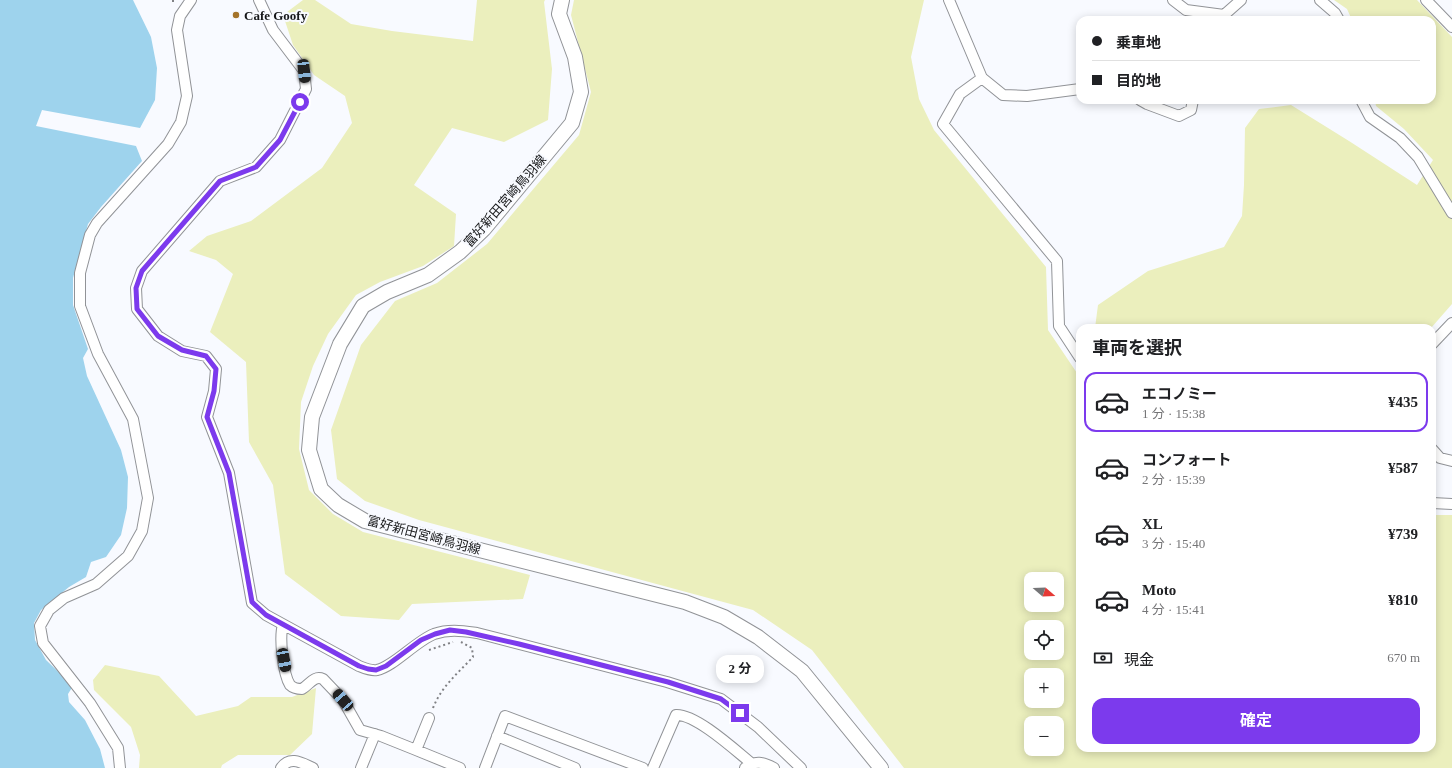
<!DOCTYPE html>
<html lang="ja">
<head>
<meta charset="utf-8">
<style>
	body { margin:0; font-family:"Times New Roman","Noto Sans JP",serif; background:#f6f6f6; color:#202124; height:100vh; display:flex; flex-direction:column; font-size:15px; white-space:nowrap }
	* { box-sizing:border-box; margin:0 }
	p { font-size:13px; color:#757577 }
	.icon { flex:none; width:22px; height:22px; fill:none; stroke:currentColor; stroke-width:2; stroke-linecap:round; stroke-linejoin:round }
	.map { position:relative; flex:1; overflow:hidden }
	.details { position:absolute; left:1076px; top:324px; width:360px; height:428px; display:flex; flex-direction:column; background:#fff; border-radius:12px; box-shadow:0 2px 10px #0003 }
	.details>* { flex:none }
	.banner { position:absolute; left:1076px; top:16px; width:360px; height:88px; border-radius:12px; box-shadow:0 2px 10px #0003; display:grid; align-content:center; height:88px; padding:0 16px; background:#fff }
	.needle { width:26px; rotate:109deg }
	.controls { position:absolute; left:1024px; top:572px; display:grid; gap:8px }
	.controls a { display:grid; place-items:center; width:40px; height:40px; border-radius:8px; background:#fff; box-shadow:0 2px 10px #0003; font-size:20px }
	.end { position:absolute; width:18px; height:18px; margin:-9px; border:5px solid #7c3aed; background:#fff; box-shadow:0 0 0 2px #fff }
	.from { border-radius:50% }
	.bubble { position:absolute; height:28px; border-radius:12px; background:#fff; box-shadow:0 2px 10px #0003; font-size:13px; font-weight:700; line-height:28px; text-align:center }
	.car { position:absolute; width:12px; height:24px; margin:-12px -6px; border-radius:5px; box-shadow:0 0 3px 1px #0007; background:linear-gradient(#222 24%,#8ab4d8 0 40%,#222 0 76%,#8ab4d8 0 86%,#222 0) }
	.banner b { display:flex; align-items:center; gap:14px; height:38px; font-size:15px }
	.banner b+b { border-top:1px solid #e0e0e0 }
	.banner i { width:10px; height:10px; background:#202124 }
	ul { padding:0; list-style:none }
	li { display:flex; align-items:center; gap:12px; height:60px; margin:0 8px 6px; padding:0 8px; border:2px solid transparent; border-radius:12px }
	li div { flex:1 }
	li b { display:block; font-size:15px }
	li em { font-style:normal; font-weight:700 }
	li.selected { border-color:#7c3aed }
	li>.icon { width:36px; height:36px; stroke-width:1.5 }
	h2 { padding:0 16px; font-size:18px; line-height:48px }
	.pay { display:flex; align-items:center; gap:10px; height:44px; padding:0 16px; font-size:15px }
	.pay p { margin-inline-start:auto }
	.primary-button { display:flex; gap:8px; margin-top:auto; padding:8px 16px }
	.primary-button a { flex:1; height:46px; border-radius:12px; background:#7c3aed; color:#fff; font-size:16px; font-weight:700; line-height:46px; text-align:center }
	.map>svg:first-child { display:block }
</style>
</head>
<body>
<div class="map">
<svg width="1452" height="768" viewBox="0 0 1452 768">
	<rect width="100%" height="100%" fill="#f8faff"/>
	<path fill="#ebefbd" fill-rule="evenodd" d="M303,0H315L351,24L392,31L473,41L477,0H545L544,2L552,69L548,120L504,142L452,128L414,185L456,214L454,246L423,266L380,282L356,295L328,334L313,366L301,402L299,449L309,490L333,514L363,532L530,575L523,599L412,604L399,620L341,616L285,574L273,485L249,442L246,362L210,332L233,274L216,260L189,251L207,236L251,221L322,168L352,123L345,96L314,75L293,45L283,15Z
		M574,0H924L911,57L919,99L934,130L1046,267L1048,330L1077,373L1080,374V748H1432V515H1452V768H904L812,650L753,610L419,520L365,501L337,479L331,430L361,345L395,301L437,283L487,244L579,135L591,92L571,15ZM1031,579H1057V605H1031ZM1031,627H1057V653H1031ZM1031,675H1057V701H1031ZM1031,723H1057V749H1031Z
		M1334,0H1417L1452,37V304L1431,328H1095L1098,305L1148,271L1224,247L1242,216L1244,185L1245,128L1259,109L1291,105L1349,141L1417,185L1433,160L1404,129L1376,106L1375,100H1432V20H1352L1347,9Z
		M105,665L159,676L196,716L238,706L251,697H292L316,688L312,734L290,755H238L222,765L221,768H139L140,755L131,727L94,690L93,680Z"/>
	<path fill="#9ed3ed" d="M0,0H133L151,37L157,68L155,100L140,128L42,110L36,126L136,146L142,161L101,207L88,224L73,278V305L88,349L83,358L87,376L121,450L128,477L127,508L121,535L106,557L91,562L86,577L69,587L41,610L34,623L35,640L46,660L73,686L68,694L69,702L85,720L100,749L105,768H0Z"/>
	<g fill="none" stroke-linecap="round" stroke-linejoin="round">
		<g stroke="#919397" stroke-width="12">
			<path id="street" d="M259,0L273,30L304,71L306,89L280,140L256,167L220,181L142,271L136,288L137,309L158,336L182,351L206,356L216,369L214,391L207,417L229,473L252,603L266,615L359,666C364,668 370,671 377,670C393,667 416,641 434,634C449,629 462,631 477,633L667,682L721,699L758,727L801,768
				M949,0L982,78L1003,95L1027,96L1080,89
				M1173,0L1186,10L1224,15L1241,0
				M1320,0L1335,13L1339,20
				M1426,0L1452,27
				M982,78L960,94L943,124L1057,261L1059,326L1080,358
				M1140,100L1147,104L1179,116L1191,110L1193,100
				M1361,100L1370,117L1400,138L1418,157L1452,213
				M1432,344L1452,323
				M1432,449L1440,458L1452,461
				M1432,503L1452,504
				M283,625C279,637 283,674 290,685C293,688 297,689 302,689C309,685 314,675 323,679L343,700L360,730L381,736L416,750
				M429,718L416,750L460,768
				M497,736L575,768
				M120,768L118,748L90,703L43,643L40,626L49,610L64,598L96,584L128,556L142,531L148,498L133,419L98,354L80,306V273L90,235L97,223L168,144L181,122L187,96L177,30L180,16L191,0
				M281,768C290,755 302,763 313,768
				M361,768L375,734
				M485,768L505,716L643,768
				M653,768L676,715C696,714 735,750 751,763
				M745,768C755,760 763,762 774,768"/>
		</g>
		<g stroke="#919397" stroke-width="16">
			<path id="secondary" d="M562,0L559,14L575,57L581,92L572,123L484,229L460,252L428,275L387,292L363,306L340,344L312,417L309,450L321,489L338,505L365,521L685,602L724,617L758,637L802,671L881,768"/>
		</g>
		<path stroke="#808185" stroke-width="2" stroke-dasharray="2 3" stroke-linecap="butt" d="M173,0V2
			M429,650L453,642
			M433,708C441,687 458,673 473,657L472,648L461,642"/>
		<use href="#street" stroke="#fff" stroke-width="10"/>
		<use href="#secondary" stroke="#fff" stroke-width="14"/>
	</g>
	<g fill="none" stroke-linecap="round" stroke-linejoin="round">
		<path stroke="#7c3aed" stroke-width="5" d="M300,102L280,140L256,167L220,181L142,271L136,288L137,309L158,336L182,350L206,356L216,369L214,391L207,417L229,473L252,602L266,615L359,666L368,669L376,670L386,666L421,640L435,634L450,630L466,632L519,644L668,682L721,699L740,713"/>
	</g>
	<circle fill="#a47329" stroke="#f8faff" stroke-width="1.5" cx="236" cy="15" r="4"/>
	<g text-anchor="middle" dominant-baseline="central" stroke-width="4" stroke-linejoin="round" paint-order="stroke">
		<g font-size="13" font-weight="bold" fill="#161719" stroke="#f8faff" text-anchor="start">
			<text x="244" y="15">Cafe Goofy</text>
		</g>
		<g font-size="13" fill="#161719" stroke="#f8faff">
			<text transform="translate(505 201) rotate(-49)">富好新田宮崎鳥羽線</text>
			<text transform="translate(424 535) rotate(15)">富好新田宮崎鳥羽線</text>
		</g>
	</g>
</svg>
<div class="controls">
<a><svg class="needle" viewBox="-14 -14 28 28"><path d="M0-13l5 13h-10z" fill="#e53935"/><path d="M0 13l5-13h-10z" fill="#757577"/></svg></a>
<a><svg class="icon" aria-label="locate" viewBox="0 0 24 24"><circle cx="12" cy="12" r="6"/><path d="M12 2v4M12 18v4M2 12h4M18 12h4"/></svg></a>
<a>+</a>
<a>−</a>
</div>
<i class="end from" style="left:300px;top:102px"></i>
<i class="end" style="left:740px;top:713px"></i>
<div class="bubble" style="left:716px;top:655px;width:48px">2 分</div>
<i class="car" style="left:304px;top:71px;rotate:174deg"></i>
<i class="car" style="left:284px;top:660px;rotate:169deg"></i>
<i class="car" style="left:343px;top:700px;rotate:319deg"></i>
<div class="banner">
<b><i class="from"></i>乗車地</b>
<b><i></i>目的地</b>
</div>
<section class="details">
<h2>車両を選択</h2>
<ul>
<li class="selected"><svg class="icon" aria-label="car" viewBox="0 0 24 24"><path d="M5 17H2v-5l4-1 3-4h7l3 4 3 1v5h-3M9 17h6M6 11h13"/><circle cx="7" cy="17" r="2"/><circle cx="17" cy="17" r="2"/></svg><div><b>エコノミー</b><p>1 分 · 15:38</p></div><em>¥435</em></li>
<li><svg class="icon" aria-label="car" viewBox="0 0 24 24"><path d="M5 17H2v-5l4-1 3-4h7l3 4 3 1v5h-3M9 17h6M6 11h13"/><circle cx="7" cy="17" r="2"/><circle cx="17" cy="17" r="2"/></svg><div><b>コンフォート</b><p>2 分 · 15:39</p></div><em>¥587</em></li>
<li><svg class="icon" aria-label="car" viewBox="0 0 24 24"><path d="M5 17H2v-5l4-1 3-4h7l3 4 3 1v5h-3M9 17h6M6 11h13"/><circle cx="7" cy="17" r="2"/><circle cx="17" cy="17" r="2"/></svg><div><b>XL</b><p>3 分 · 15:40</p></div><em>¥739</em></li>
<li><svg class="icon" aria-label="car" viewBox="0 0 24 24"><path d="M5 17H2v-5l4-1 3-4h7l3 4 3 1v5h-3M9 17h6M6 11h13"/><circle cx="7" cy="17" r="2"/><circle cx="17" cy="17" r="2"/></svg><div><b>Moto</b><p>4 分 · 15:41</p></div><em>¥810</em></li>
</ul>
<div class="pay"><svg class="icon" aria-label="cash" viewBox="0 0 24 24"><path d="M3 7h18v10H3z"/><circle cx="12" cy="12" r="2"/></svg>現金<p>670 m</p></div>
<div class="primary-button"><a>確定</a></div>
</section>
</div>
</body>
</html>
